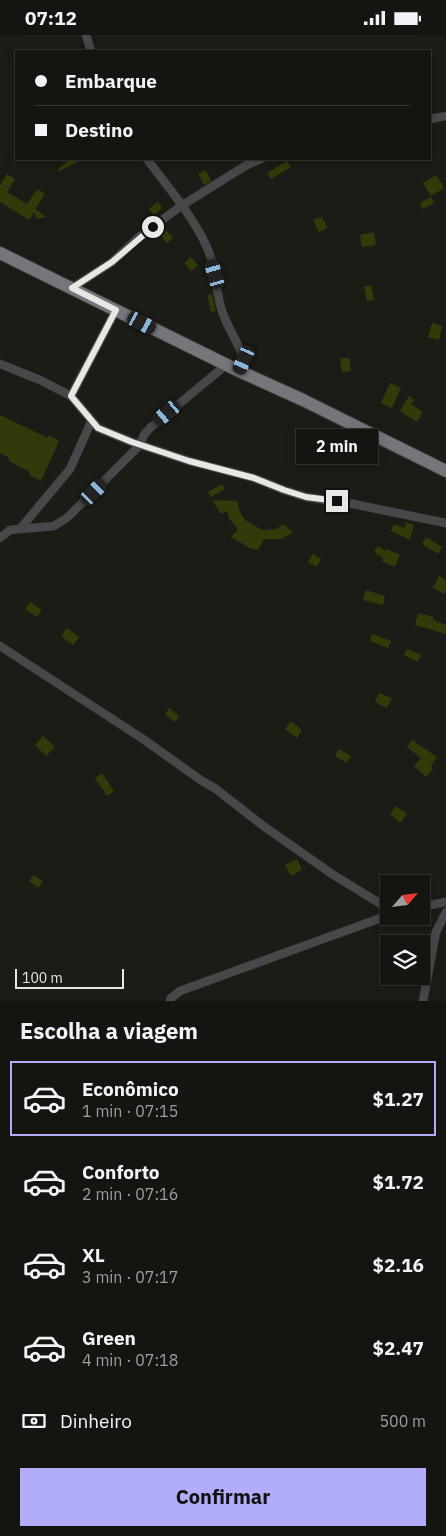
<!DOCTYPE html>
<html lang="pt">
<head>
<meta charset="utf-8">
<style>
	body { margin:0; font-family:"IBM Plex Sans",sans-serif; background:#21221e; color:#f1f3f6; height:100vh; display:flex; flex-direction:column; font-size:19px; white-space:nowrap }
	* { box-sizing:border-box; margin:0 }
	p { font-size:16px; color:#9d9f9f }
	.icon { flex:none; width:28px; height:28px; fill:none; stroke:currentColor; stroke-width:2; stroke-linecap:round; stroke-linejoin:round }
	.map { position:relative; height:966px; overflow:hidden }
	.side { display:flex; flex-direction:column; background:#141510; flex:1 }
	.side>* { flex:none }
	.guide { position:absolute; left:15px; top:15px; width:416px; height:110px; border-radius:0px; box-shadow:0 2px 12px #0003,0 0 0 1px #333430; display:grid; align-content:center; height:110px; padding:0 20px; background:#141510 }
	.needle { width:32px; rotate:62deg }
	.controls { position:absolute; left:380px; top:840px; display:grid; gap:10px }
	.controls a { display:grid; place-items:center; width:50px; height:50px; border-radius:0px; background:#141510; box-shadow:0 2px 12px #0003,0 0 0 1px #333430; font-size:25px }
	.scale { position:absolute; left:15px; bottom:12px; width:109px; box-sizing:border-box; padding-left:5px; border:2px solid #e6e8e3; border-top:0; font-size:14px; line-height:18px; white-space:nowrap; color:#e6e8e3; -webkit-text-stroke:4px #1a1c15; paint-order:stroke }
	.end { position:absolute; width:22px; height:22px; margin:-11px; border:6px solid #e6e8e3; background:#111; box-shadow:0 0 0 2px #111 }
	.from { border-radius:50% }
	.bubble { position:absolute; height:35px; border-radius:0px; background:#141510; box-shadow:0 2px 12px #0003,0 0 0 1px #333430; font-size:16px; font-weight:800; line-height:35px; text-align:center }
	.car { position:absolute; width:15px; height:30px; margin:-15px -8px; border-radius:6px; box-shadow:0 0 4px 1px #0007; background:linear-gradient(#222 24%,#8ab4d8 0 40%,#222 0 76%,#8ab4d8 0 86%,#222 0) }
	.guide b { display:flex; align-items:center; gap:18px; height:48px; font-size:19px }
	.guide b+b { border-top:1px solid #333430 }
	.guide i { width:12px; height:12px; background:#f1f3f6 }
	ul { padding:0; list-style:none }
	li { display:flex; align-items:center; gap:15px; height:75px; margin:0 10px 8px; padding:0 10px; border:2px solid transparent; border-radius:0px }
	li div { flex:1 }
	li b { display:block; font-size:19px }
	li em { font-style:normal; font-weight:800 }
	li.on { border-color:#b2adf9 }
	li>.icon { width:45px; height:45px; stroke-width:1.5 }
	h2 { padding:0 20px; font-size:22px; line-height:60px }
	.pay { display:flex; align-items:center; gap:12px; height:55px; padding:0 20px; font-size:19px }
	.pay p { margin-inline-start:auto }
	.primary-button { display:flex; gap:10px; margin-top:auto; padding:10px 20px }
	.primary-button a { flex:1; height:58px; border-radius:0px; background:#b2adf9; color:#111; font-size:20px; font-weight:800; line-height:58px; text-align:center }
	.status { display:flex; justify-content:space-between; align-items:center; height:35px; padding:0 25px; background:#141510; direction:ltr }
	.status svg { height:14px; fill:currentColor }
	.map>svg:first-child { display:block }
</style>
</head>
<body>
<div class="status"><b>07:12</b><svg viewBox="0 0 49 12"><path d="M0 12V9h3v3zM5 12V6h3v6zM10 12V3h3v9zM15 12V0h3v12zM26 1h20v11H26zM47 4h2v5h-2z"/></svg></div>
<div class="map">
<svg width="446" height="966" viewBox="0 0 446 966">
	<rect width="100%" height="100%" fill="#1a1c15"/>
	<path fill="#313b0a" d="M70,124H83L59,136L58,134Z
		M287,126L291,132L271,144L267,138Z
		M206,135L211,146L204,150L198,139Z
		M7,139L15,144L7,157L27,169L37,154L45,159L35,174L46,182L37,184L34,177L29,185L0,167V150Z
		M436,140L444,153L431,161L423,148Z
		M431,162L434,168L422,174L420,168Z
		M158,167L162,173L154,180L149,174Z
		M322,182L327,193L319,197L313,185Z
		M166,195L173,203L167,208L160,200Z
		M374,197L376,210L362,212L360,200Z
		M191,222L198,231L191,236L184,228Z
		M371,250L374,265L367,266L364,252Z
		M212,259L216,276L211,277L207,260Z
		M432,288L442,291L439,305L428,302Z
		M340,323H349L351,336L342,337Z
		M390,348L401,353L392,373L381,368Z
		M409,361L414,365L411,369L423,377L417,387L400,376Z
		M0,380L48,403V400L59,406L41,446L29,440L30,437L9,426V423L0,418Z
		M222,449L225,454L211,462L208,457Z
		M212,465L237,466L240,477L245,485L262,495L276,494L283,489L293,497L282,504H264L258,515L250,513L231,502L238,495L229,483L227,476L221,479Z
		M406,487L414,490L410,505L391,496L394,489L404,493Z
		M426,502L442,512L438,519L422,509Z
		M378,511L386,516L387,514L400,520L395,532L382,526L383,523L374,517Z
		M313,519L321,524L317,532L308,527Z
		M439,541L446,545V555L444,559L433,553Z
		M366,555L385,561L383,570L363,565Z
		M30,567L42,575L37,582L25,574Z
		M418,578L434,582L433,585L446,590V599L415,590Z
		M67,593L79,602L73,610L61,601Z
		M372,599L391,606L388,613L370,606Z
		M407,614L421,620L418,627L404,620Z
		M379,658L392,663L387,673L375,667Z
		M169,673L179,681L175,687L165,680Z
		M291,686L302,695L297,703L285,694Z
		M43,701L55,712L46,721L35,710Z
		M412,705L437,722L431,731L433,734L426,742L414,731L421,723L407,712Z
		M339,714L351,721L347,728L335,721Z
		M102,738L114,756L107,761L95,743Z
		M396,771L407,779L400,788L390,779Z
		M297,824L302,835L291,841L285,830Z
		M34,840L43,847L38,853L29,846Z"/>
	<g fill="none" stroke-linecap="round" stroke-linejoin="round">
		<g stroke="#373932" stroke-width="9">
			<path id="minor" d="M86,0L91,16
				M430,84L446,81
				M147,124C167,151 199,188 210,220C216,238 216,258 222,276C228,294 239,308 244,325L239,336
				M72,253L112,227L139,202L181,171L245,131L261,124
				M0,329L40,345L71,361L98,393L132,407L189,426L254,443L284,455L306,462L353,469L446,488
				M71,361L116,275
				M20,494L54,491L68,482L140,410L144,400L150,393L226,330
				M0,503L10,495L20,494L70,434L91,387
				M0,611L143,704L202,746L216,754L262,790L332,839L389,874
				M421,872L446,867
				M170,966L171,963L180,956L389,880
				M423,966L436,897L446,877"/>
		</g>
		<g stroke="#373932" stroke-width="14">
			<path id="primary" d="M0,218L239,336L303,365L446,436"/>
		</g>
		<use href="#minor" stroke="#48484b" stroke-width="8"/>
		<use href="#primary" stroke="#75757c" stroke-width="12"/>
	</g>
	<g fill="none" stroke-linecap="round" stroke-linejoin="round">
		<path stroke="#e6e8e3" stroke-width="6" d="M153,192L112,227L72,253L116,275L71,361L98,393L132,407L189,426L254,443L284,455L306,462L337,466"/>
	</g>
</svg>
<div class="controls">
<a><svg class="needle" viewBox="-14 -14 28 28"><path d="M0-13l5 13h-10z" fill="#e53935"/><path d="M0 13l5-13h-10z" fill="#9d9f9f"/></svg></a>
<a><svg class="icon" aria-label="layers" viewBox="0 0 24 24"><path d="M12 4l9 5-9 5-9-5zM3 14l9 5 9-5"/></svg></a>
</div>
<div class="scale">100 m</div>
<i class="end from" style="left:153px;top:192px"></i>
<i class="end" style="left:337px;top:466px"></i>
<div class="bubble" style="left:296px;top:394px;width:82px">2 min</div>
<i class="car" style="left:215px;top:239px;rotate:344deg"></i>
<i class="car" style="left:142px;top:288px;rotate:118deg"></i>
<i class="car" style="left:244px;top:325px;rotate:204deg"></i>
<i class="car" style="left:167px;top:378px;rotate:230deg"></i>
<i class="car" style="left:94px;top:457px;rotate:45deg"></i>
<div class="guide">
<b><i class="from"></i>Embarque</b>
<b><i></i>Destino</b>
</div>
</div>
<section class="side">
<h2>Escolha a viagem</h2>
<ul>
<li class="on"><svg class="icon" aria-label="car" viewBox="0 0 24 24"><path d="M5 17H2v-5l4-1 3-4h7l3 4 3 1v5h-3M9 17h6M6 11h13"/><circle cx="7" cy="17" r="2"/><circle cx="17" cy="17" r="2"/></svg><div><b>Econômico</b><p>1 min · 07:15</p></div><em>$1.27</em></li>
<li><svg class="icon" aria-label="car" viewBox="0 0 24 24"><path d="M5 17H2v-5l4-1 3-4h7l3 4 3 1v5h-3M9 17h6M6 11h13"/><circle cx="7" cy="17" r="2"/><circle cx="17" cy="17" r="2"/></svg><div><b>Conforto</b><p>2 min · 07:16</p></div><em>$1.72</em></li>
<li><svg class="icon" aria-label="car" viewBox="0 0 24 24"><path d="M5 17H2v-5l4-1 3-4h7l3 4 3 1v5h-3M9 17h6M6 11h13"/><circle cx="7" cy="17" r="2"/><circle cx="17" cy="17" r="2"/></svg><div><b>XL</b><p>3 min · 07:17</p></div><em>$2.16</em></li>
<li><svg class="icon" aria-label="car" viewBox="0 0 24 24"><path d="M5 17H2v-5l4-1 3-4h7l3 4 3 1v5h-3M9 17h6M6 11h13"/><circle cx="7" cy="17" r="2"/><circle cx="17" cy="17" r="2"/></svg><div><b>Green</b><p>4 min · 07:18</p></div><em>$2.47</em></li>
</ul>
<div class="pay"><svg class="icon" aria-label="cash" viewBox="0 0 24 24"><path d="M3 7h18v10H3z"/><circle cx="12" cy="12" r="2"/></svg>Dinheiro<p>500 m</p></div>
<div class="primary-button"><a>Confirmar</a></div>
</section>
</body>
</html>
